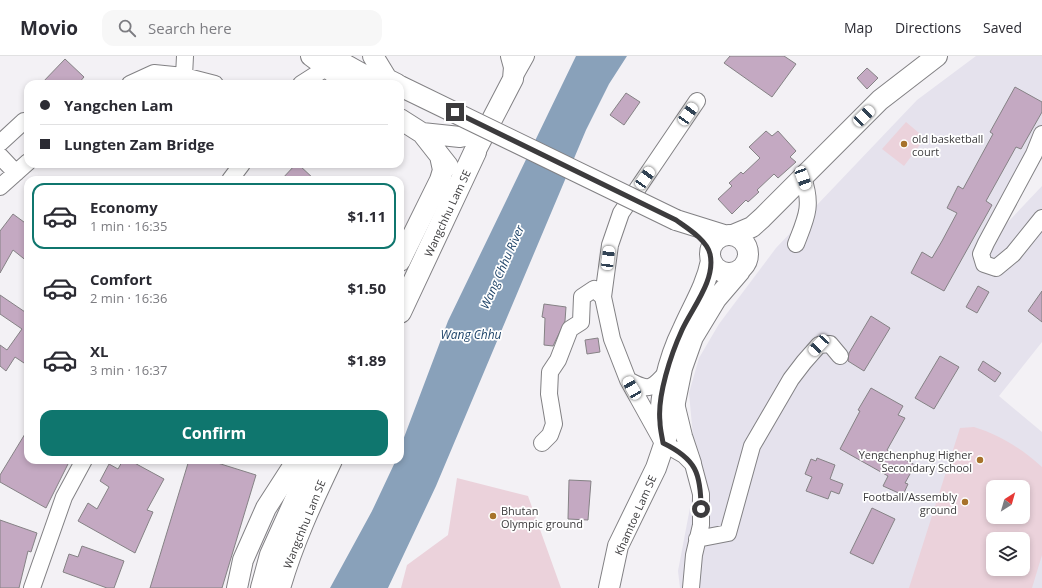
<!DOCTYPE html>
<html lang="en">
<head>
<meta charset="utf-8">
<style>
	body { margin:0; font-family:"Open Sans",sans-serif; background:#f7f7f7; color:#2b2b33; height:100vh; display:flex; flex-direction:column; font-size:15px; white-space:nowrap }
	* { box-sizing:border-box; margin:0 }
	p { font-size:13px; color:#7c7c81 }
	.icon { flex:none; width:22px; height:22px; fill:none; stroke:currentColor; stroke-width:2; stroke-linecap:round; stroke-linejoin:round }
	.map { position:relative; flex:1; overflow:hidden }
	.details { position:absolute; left:24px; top:120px; width:380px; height:288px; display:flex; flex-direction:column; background:#fff; border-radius:12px; box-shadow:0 2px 6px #0003 }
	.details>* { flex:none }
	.hud { position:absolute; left:24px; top:24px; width:380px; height:88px; border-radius:12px; box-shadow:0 2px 6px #0003; display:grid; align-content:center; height:88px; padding:0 16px; background:#fff }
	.needle { width:26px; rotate:37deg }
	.buttons { position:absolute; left:986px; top:424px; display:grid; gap:8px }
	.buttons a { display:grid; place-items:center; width:44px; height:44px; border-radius:8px; background:#fff; box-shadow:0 2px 6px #0003; font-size:20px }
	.end { position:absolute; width:18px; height:18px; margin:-9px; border:5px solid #3c3b3d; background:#fff; box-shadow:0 0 0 2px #fff }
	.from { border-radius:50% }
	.car { position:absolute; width:12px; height:24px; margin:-12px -6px; border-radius:5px; box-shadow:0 0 3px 1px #0007; background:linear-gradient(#fff 24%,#345 0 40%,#fff 0 76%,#345 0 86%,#fff 0) }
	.hud b { display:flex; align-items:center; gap:14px; height:38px; font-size:15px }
	.hud b+b { border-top:1px solid #e1e1e2 }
	.hud i { width:10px; height:10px; background:#2b2b33 }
	ul { padding:7px 0 0; list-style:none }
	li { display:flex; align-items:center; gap:12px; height:66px; margin:0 8px 6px; padding:0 8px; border:2px solid transparent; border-radius:12px }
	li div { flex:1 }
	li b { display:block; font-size:15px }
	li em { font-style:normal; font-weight:700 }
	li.current { border-color:#0f766e }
	li>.icon { width:36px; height:36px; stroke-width:1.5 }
	.cta { display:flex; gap:8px; margin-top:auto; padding:8px 16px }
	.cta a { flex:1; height:46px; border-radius:12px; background:#0f766e; color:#fff; font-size:16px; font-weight:700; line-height:46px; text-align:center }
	header { display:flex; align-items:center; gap:24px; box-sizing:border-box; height:56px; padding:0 20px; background:#fff; border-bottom:1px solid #e1e1e2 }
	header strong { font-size:19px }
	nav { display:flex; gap:22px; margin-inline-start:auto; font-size:14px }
	.search { width:280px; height:36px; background:#f7f7f7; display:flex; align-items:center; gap:10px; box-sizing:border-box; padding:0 14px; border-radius:12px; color:#7c7c81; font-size:15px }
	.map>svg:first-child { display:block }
</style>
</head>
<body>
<header>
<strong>Movio</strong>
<div class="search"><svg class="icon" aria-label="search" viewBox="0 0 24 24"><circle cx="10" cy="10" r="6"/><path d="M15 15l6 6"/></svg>Search here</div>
<nav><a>Map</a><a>Directions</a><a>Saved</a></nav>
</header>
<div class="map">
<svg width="1042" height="532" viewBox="0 0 1042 532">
	<rect width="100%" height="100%" fill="#f3f1f5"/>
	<path fill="#e5e2ed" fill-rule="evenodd" d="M976,0H1042V71L992,183L1042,130V286L999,340L1042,376V532H680L678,515L700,399L693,380L689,337L699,302L719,268L776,192L917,44ZM993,431H1023V461H993ZM993,483H1023V513H993Z"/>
	<path fill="#ebd2db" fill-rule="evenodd" d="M906,66L925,82L904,110L882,93Z
		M974,371C1000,379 1022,393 1042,411V499L1032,532H909L960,372ZM993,431H1023V461H993ZM993,483H1023V513H993Z
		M457,422L528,440L561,532H401L407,509L448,479Z"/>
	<path fill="#89a1ba" d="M576,0H627L609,28L586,74L436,430L388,532H330L372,455L396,404H400V392L448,265Z"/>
	<path fill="#c4a9c2" stroke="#858285" d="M730,0H784L796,8L772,41L724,7Z
		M65,3L84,21L78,28H41Z
		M867,12L878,22L867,33L857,22Z
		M1015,31L1042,46V56L1021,93L1016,91L986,145L992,149L944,235L911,217L922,196L932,202L942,185L957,157L947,152L958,130L963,133L993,78L990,76Z
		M626,37L640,46L624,69L610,59Z
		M766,75L772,80L778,75L796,95L790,101L796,106L778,122L774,118L757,134L759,136L748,146L746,144L732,158L718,143L732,130L729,127L741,116L743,118L760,102L749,91Z
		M296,108H298L315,124H281Z
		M13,158L28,169V206L13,194L0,217V175Z
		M978,230L989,236L977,257L966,251Z
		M1042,235V266L1028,255Z
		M0,239L28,258V301L24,307L15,301L6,315L0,310V289L7,294L22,273L0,258Z
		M544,248L566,251L565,265L553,290L544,289L545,262L542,261Z
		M871,260L890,272L864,315L848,305L849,297Z
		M598,282L600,296L587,298L585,284Z
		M940,300L959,311L934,353L915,342Z
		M983,305L1001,317L995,326L978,314Z
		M871,332L903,350L898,359L905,362L887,394L915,409L905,427L908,428L903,439L883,430L888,420L840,393L860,355L858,354Z
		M28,373V404H70L46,452L0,426V419Z
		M817,402L835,409L830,423L843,428L839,438L831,435L828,443L806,435L812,421L805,418L811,403L816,405Z
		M123,404H129L164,423L147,454L153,456L135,497L78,465L88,447L97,453L109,431L100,425L109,408L118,413Z
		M189,404H208L256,419L222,532H150Z
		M569,424L591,425L588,464L568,463Z
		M872,452L895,463L873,508L850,497Z
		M0,464L37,477L31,496L28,495L19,532H0Z
		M82,490L124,505L114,532H107L63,516L69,498L78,501Z"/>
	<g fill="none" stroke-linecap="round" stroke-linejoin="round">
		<g stroke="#828184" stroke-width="18">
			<path id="minor" d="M184,20L185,0
				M513,23L526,0
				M130,28L154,17L184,20L215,28
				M301,28L326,12
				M1042,78L1034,98L986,187L981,198L984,208L996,212L1013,198L1042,162
				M0,87L24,65
				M0,100L16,117
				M230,124L242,108
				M0,131L28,106
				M796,188C806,162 813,150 803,122
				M628,324C650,336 652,333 668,315
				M676,347L684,380L693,407
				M542,387L550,379L554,368L549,338L550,316L558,304L570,273L581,266L582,241L594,233L603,241
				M697,483L728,477L752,390L791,323L804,306L819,289L830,288L840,300
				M32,532L64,441L84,404
				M691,532L694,499L701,469V438L693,408L684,399L663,387L628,324L612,283L603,241L610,189L621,157L697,45"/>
		</g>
		<g stroke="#828184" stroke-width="22">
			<path id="major" d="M311,0L349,28
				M330,0L366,20L387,23L397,28
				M373,0L387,23
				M400,63L422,77L448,110
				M422,77L460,81L486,76
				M475,96L513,23L514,11L511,0
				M676,164L724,179
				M710 198a19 19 0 1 1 38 0a19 19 0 1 1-38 0Z
				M733,179L752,171L762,162L880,44L937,0
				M400,205L440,124L443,114L440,100
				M662,379C656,348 669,301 683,273C693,250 706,230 711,205
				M237,532L243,504L266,452L297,404
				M609,532L618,490L656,412L670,371L682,312L693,281L716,243L740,215"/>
		</g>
		<g stroke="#828184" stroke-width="24">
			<path id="highway" d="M400,256L475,96
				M262,532L271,499L314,404
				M279,532C292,487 311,446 331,404"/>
		</g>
		<use href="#minor" stroke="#fff" stroke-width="16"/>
		<use href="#major" stroke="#fff" stroke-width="20"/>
		<use href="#highway" stroke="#fff" stroke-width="22"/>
		<g stroke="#828184" stroke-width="22" stroke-linecap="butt">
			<path id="major-bridge" d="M400,30L676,164"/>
		</g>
		<use href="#major-bridge" stroke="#fff" stroke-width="20"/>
	</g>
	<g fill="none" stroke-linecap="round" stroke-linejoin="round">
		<path stroke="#3c3b3d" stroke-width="5" d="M455,56L676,164C687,172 707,184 710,198C716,224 692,252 682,274C671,298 657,340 660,366C660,373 662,380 663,387C696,403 701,417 701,453"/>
	</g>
	<g fill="#a7732b" stroke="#fff" stroke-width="1.5">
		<circle cx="904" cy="88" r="4"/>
		<circle cx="980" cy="404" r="4"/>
		<circle cx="965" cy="446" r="4"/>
		<circle cx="493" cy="460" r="4"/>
	</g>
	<g text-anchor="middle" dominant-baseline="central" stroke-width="3.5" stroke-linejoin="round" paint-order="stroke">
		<g font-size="11" fill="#3c3b3d" stroke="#fff" text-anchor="start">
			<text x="912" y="82">old basketball<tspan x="912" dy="13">court</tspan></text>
			<text x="972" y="398" text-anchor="end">Yengchenphug Higher<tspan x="972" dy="13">Secondary School</tspan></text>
			<text x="957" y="440" text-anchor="end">Football/Assembly<tspan x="957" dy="13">ground</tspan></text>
			<text x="501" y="454">Bhutan<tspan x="501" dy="13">Olympic ground</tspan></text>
		</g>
		<g font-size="11" fill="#3c3b3d" stroke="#fff">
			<text transform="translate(447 157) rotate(-65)">Wangchhu Lam SE</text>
			<text transform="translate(635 459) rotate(-66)">Khamtoe Lam SE</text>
			<text transform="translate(304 468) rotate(-68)">Wangchhu Lam SE</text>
		</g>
		<g font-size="12" font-style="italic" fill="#1f4469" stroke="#fff">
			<text transform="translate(502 211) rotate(-66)">Wang Chhu River</text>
			<text x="471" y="278">Wang Chhu</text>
		</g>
	</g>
</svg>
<div class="buttons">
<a><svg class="needle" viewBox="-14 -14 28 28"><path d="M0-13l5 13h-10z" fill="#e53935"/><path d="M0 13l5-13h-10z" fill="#7c7c81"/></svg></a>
<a><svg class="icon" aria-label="layers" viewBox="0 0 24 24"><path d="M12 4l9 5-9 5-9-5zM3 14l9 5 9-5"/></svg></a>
</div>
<i class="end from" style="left:701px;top:453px"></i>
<i class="end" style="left:455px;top:56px"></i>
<i class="car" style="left:688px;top:58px;rotate:35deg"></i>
<i class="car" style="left:864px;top:60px;rotate:46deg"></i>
<i class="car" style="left:645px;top:122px;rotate:35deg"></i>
<i class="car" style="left:803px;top:122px;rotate:160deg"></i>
<i class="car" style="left:608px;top:202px;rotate:7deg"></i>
<i class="car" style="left:819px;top:289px;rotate:223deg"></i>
<i class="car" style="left:632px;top:332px;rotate:330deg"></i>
<div class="hud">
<b><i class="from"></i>Yangchen Lam</b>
<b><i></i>Lungten Zam Bridge</b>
</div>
<section class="details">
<ul>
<li class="current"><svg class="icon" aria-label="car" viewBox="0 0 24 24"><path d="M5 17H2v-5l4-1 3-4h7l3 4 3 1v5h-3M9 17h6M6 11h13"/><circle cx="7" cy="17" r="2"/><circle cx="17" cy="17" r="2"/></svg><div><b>Economy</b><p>1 min · 16:35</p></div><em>$1.11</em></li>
<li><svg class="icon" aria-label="car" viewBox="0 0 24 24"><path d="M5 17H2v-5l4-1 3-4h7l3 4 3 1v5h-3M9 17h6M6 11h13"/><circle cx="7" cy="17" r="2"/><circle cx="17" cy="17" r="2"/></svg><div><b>Comfort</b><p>2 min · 16:36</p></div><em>$1.50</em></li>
<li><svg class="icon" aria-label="car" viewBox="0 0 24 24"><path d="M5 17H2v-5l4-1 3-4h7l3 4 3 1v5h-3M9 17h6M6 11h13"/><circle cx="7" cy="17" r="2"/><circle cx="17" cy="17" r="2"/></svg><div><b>XL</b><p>3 min · 16:37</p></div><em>$1.89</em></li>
</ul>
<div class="cta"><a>Confirm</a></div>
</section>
</div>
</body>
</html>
